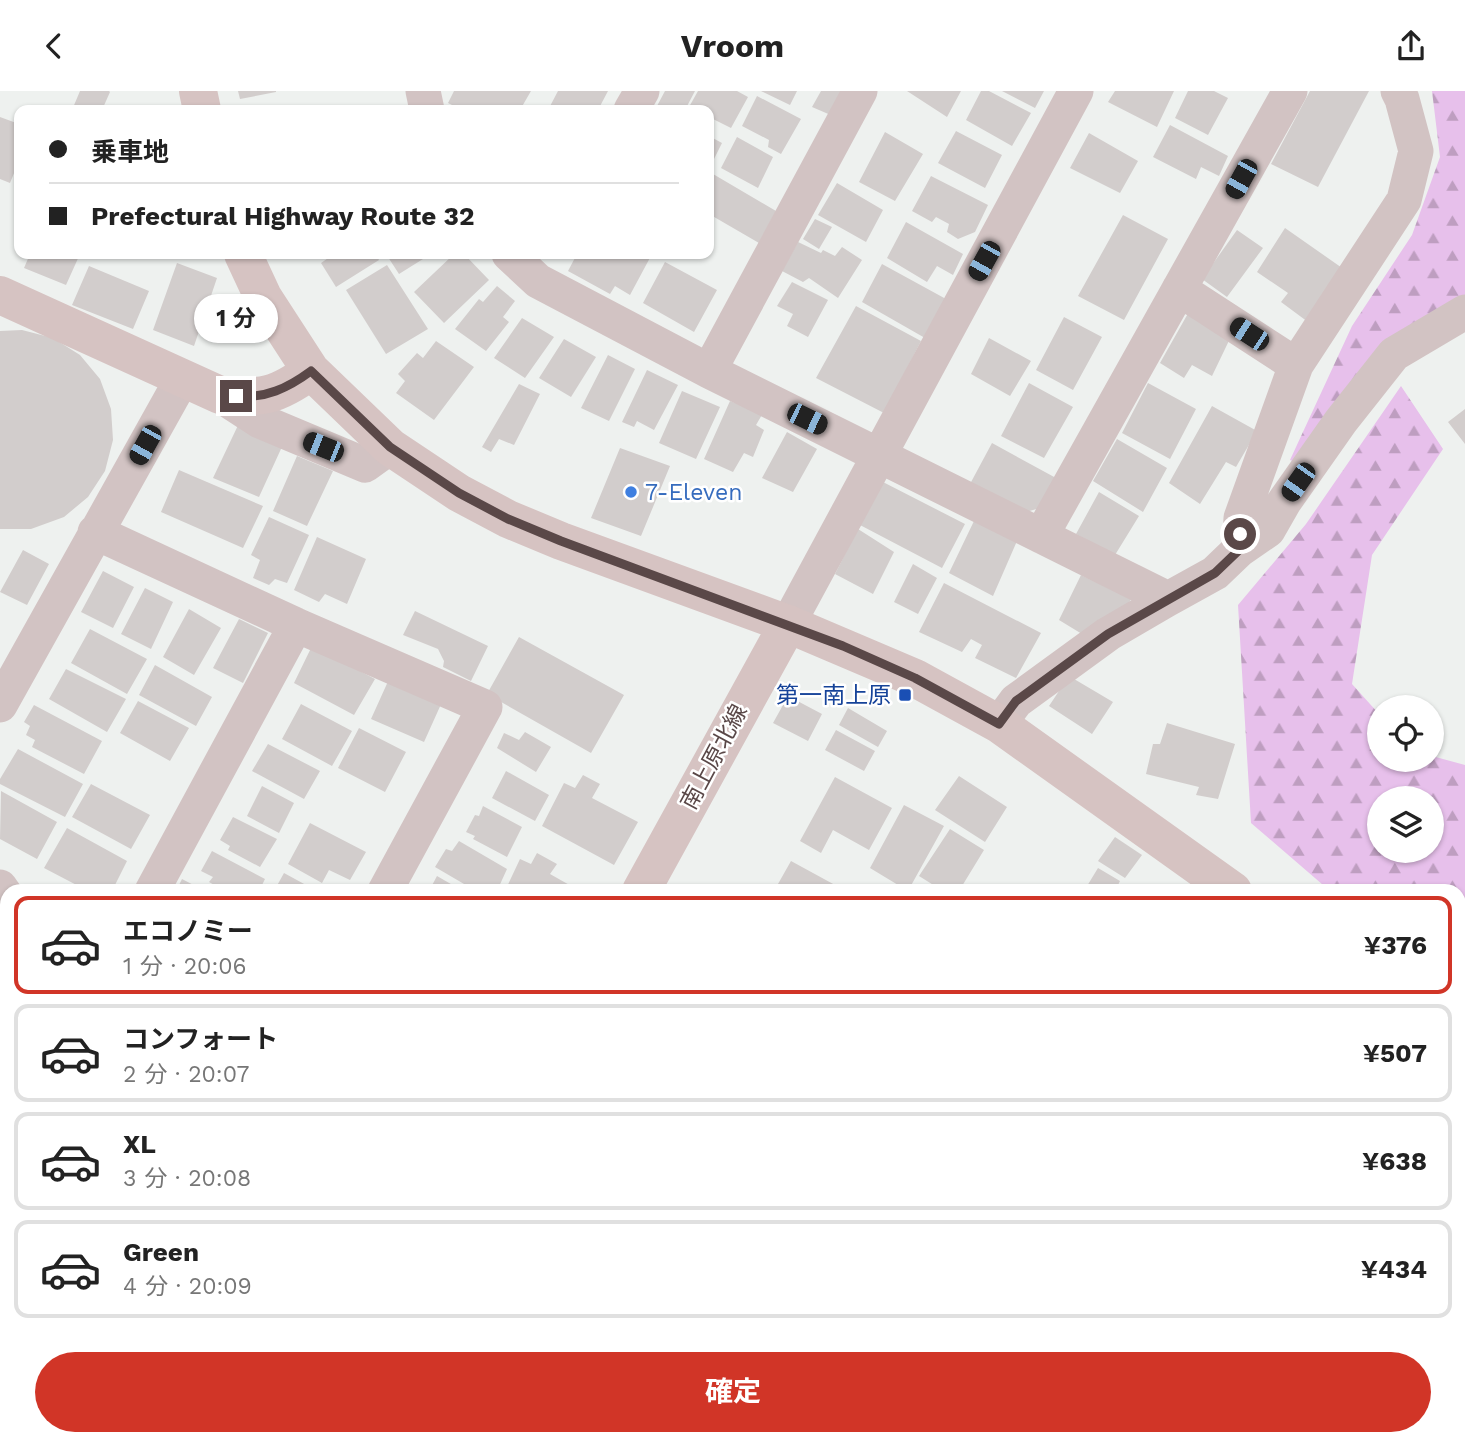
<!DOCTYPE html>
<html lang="ja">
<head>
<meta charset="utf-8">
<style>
	body { margin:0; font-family:"Work Sans","Noto Sans JP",sans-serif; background:#f2f2f2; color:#222; height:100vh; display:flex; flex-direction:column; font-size:26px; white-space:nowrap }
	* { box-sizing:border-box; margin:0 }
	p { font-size:23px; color:#767676 }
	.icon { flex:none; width:38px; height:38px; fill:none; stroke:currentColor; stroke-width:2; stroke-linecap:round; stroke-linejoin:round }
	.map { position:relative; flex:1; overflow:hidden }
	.side { position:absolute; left:0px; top:793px; width:1466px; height:562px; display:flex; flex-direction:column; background:#fff; border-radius:21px 21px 0 0; box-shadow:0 2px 5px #0004 }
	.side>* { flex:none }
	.guide { position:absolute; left:14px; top:14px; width:700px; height:154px; border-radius:14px; box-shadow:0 2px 5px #0004; display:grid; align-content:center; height:154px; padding:0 35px; background:#fff }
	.tools { position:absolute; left:1367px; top:604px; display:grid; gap:14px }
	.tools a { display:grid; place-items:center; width:77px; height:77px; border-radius:50%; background:#fff; box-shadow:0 2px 5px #0004; font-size:35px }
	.end { position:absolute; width:32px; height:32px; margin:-16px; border:9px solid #5a4848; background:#fff; box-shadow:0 0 0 4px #fff }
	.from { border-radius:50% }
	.bubble { position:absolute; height:49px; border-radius:24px; background:#fff; box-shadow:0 2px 5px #0004; font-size:23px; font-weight:700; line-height:49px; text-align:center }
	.car { position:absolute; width:21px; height:42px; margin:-21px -10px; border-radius:9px; box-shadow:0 0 5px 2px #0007; background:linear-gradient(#222 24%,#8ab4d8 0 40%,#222 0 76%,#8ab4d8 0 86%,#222 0) }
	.guide b { display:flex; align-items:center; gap:24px; height:66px; font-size:26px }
	.guide b+b { border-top:2px solid #e0e0e0 }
	.guide i { width:18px; height:18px; background:#222 }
	ul { padding:12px 0 0; list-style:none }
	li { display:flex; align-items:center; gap:21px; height:98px; margin:0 14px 10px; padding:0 21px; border:4px solid #e0e0e0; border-radius:14px }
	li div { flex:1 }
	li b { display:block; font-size:26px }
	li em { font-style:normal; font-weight:700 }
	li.current { border-color:#d13527 }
	li>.icon { width:63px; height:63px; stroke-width:1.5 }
	.primary-button { display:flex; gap:14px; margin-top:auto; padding:14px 35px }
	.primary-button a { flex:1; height:80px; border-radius:42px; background:#d13527; color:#fff; font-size:28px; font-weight:700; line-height:80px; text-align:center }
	header { display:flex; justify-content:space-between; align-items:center; height:91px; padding:0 35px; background:#fff; font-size:32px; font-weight:700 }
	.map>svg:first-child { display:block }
</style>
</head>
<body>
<header><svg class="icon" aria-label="back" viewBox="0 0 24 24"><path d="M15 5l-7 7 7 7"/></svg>Vroom<svg class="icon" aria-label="share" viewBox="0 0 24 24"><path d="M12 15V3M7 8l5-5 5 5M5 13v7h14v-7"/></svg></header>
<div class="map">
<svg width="1465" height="1354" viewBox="0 0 1465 1354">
	<defs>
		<pattern id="forest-firs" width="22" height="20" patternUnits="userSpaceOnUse" patternTransform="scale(1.75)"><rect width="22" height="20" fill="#e7c0eb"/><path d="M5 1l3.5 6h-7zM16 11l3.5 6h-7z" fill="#be9ec0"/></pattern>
	</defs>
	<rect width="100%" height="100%" fill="#eef1ef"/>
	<path fill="url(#forest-firs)" fill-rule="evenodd" d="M1432,0H1465V210L1300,373L1290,369L1352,235L1412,144L1440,66Z
		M1401,295L1443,358L1372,464L1352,593L1379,623V668H1432V665L1465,674V908L1460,911V800H1330L1251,732L1238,514L1306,433ZM1379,707H1432V760H1379Z"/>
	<path fill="#d2cdcc" d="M80,0H109L110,1L102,19H72Z
		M238,0H276V1L240,8Z
		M454,0H531L520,19H462L448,12Z
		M558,0H608L598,19H548Z
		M665,0H695L685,19H666L657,15Z
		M698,0H737L748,6L731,37L709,26V19H695L689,16Z
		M761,0H797L790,14Z
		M821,0H848L833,25L812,16Z
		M907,0H961L947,26Z
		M981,0H989L1031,22L1012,55L966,29Z
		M1002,0H1044L1035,17Z
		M1115,0H1174L1157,36L1108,11Z
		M1188,0H1214L1228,7L1208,44L1175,27Z
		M1310,0H1369L1318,96L1271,73Z
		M757,5L801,28L781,63L768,56L769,49L742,35Z
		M0,26L19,33V70L10,92L0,88Z
		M1170,34L1228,65L1219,85L1201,76L1196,88L1153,66Z
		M956,40L1002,64L985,97L938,72Z
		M885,41L923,63L895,110L859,91Z
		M1089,42L1138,70L1120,102L1070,77Z
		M709,45L722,52L709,78Z
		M737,46L773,66L758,97L721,77Z
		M713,83L776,120L759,152L709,123V92Z
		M931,85L988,114L975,141L958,148L947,141L949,133L936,126L932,131L912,120Z
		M837,92L883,119L866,151L818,124Z
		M1123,124L1168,148L1124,229L1078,205Z
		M815,128L832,136L819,158L803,148Z
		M906,131L963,163L953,184L937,175L927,191L887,167Z
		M1285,137L1345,179L1308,231L1281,211L1288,202L1257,181Z
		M1237,139L1263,157L1227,206L1202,188Z
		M798,151L821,162L823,159L835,165L842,156L862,169L838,207L809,187L803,191L782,180Z
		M30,163H80L66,194L24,177Z
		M334,163H376L379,169L336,196L321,172Z
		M386,163H431L399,183Z
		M454,163H464L489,189L444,232L414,201Z
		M577,163H652L630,204L615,195L610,203L568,180Z
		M665,171L717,199L694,241L643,212Z
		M177,172L217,187L194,255L153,239Z
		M882,173L946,208L925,247L862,211Z
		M387,174L428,238L386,263L346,199Z
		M89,175L149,200L133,238L72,214Z
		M792,191L828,209L808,246L787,235L793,223L777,215Z
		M497,195L515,210L503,226L509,231L486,260L455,238L479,208L483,211Z
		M1195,210L1237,233L1212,285L1192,274L1184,287L1160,272Z
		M856,215L921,250L884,322L816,287Z
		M1064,226L1102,246L1073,299L1036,279Z
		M522,227L554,246L525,287L494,267Z
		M22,239L53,247L80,264L100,288L111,318L113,349L105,380L88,406L64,426L31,438H0V240Z
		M989,247L1031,270L1010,305L971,283Z
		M564,248L596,266L571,306L539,287Z
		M436,250L474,276L434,329L396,302L405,290L398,283L417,262L423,267Z
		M608,264L635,278L609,330L581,317Z
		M647,279L678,294L654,339L637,330L634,336L622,331Z
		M1029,292L1073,316L1044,367L1001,345Z
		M1148,292L1196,318L1170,368L1122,342Z
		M519,293L540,303L514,354L499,348L491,361L482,356Z
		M682,300L720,316L696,368L659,352Z
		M730,310L763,322L756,334L764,339L753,366L744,362L733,381L704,368Z
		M1212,315L1257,340L1236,376L1226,371L1200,413L1169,392Z
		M1465,318V353L1448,331Z
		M241,328L286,347L259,406L213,387Z
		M787,341L817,358L793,401L762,387Z
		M1117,348L1167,377L1143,421L1093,390Z
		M992,352L1056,387L1040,417L1026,421L970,393Z
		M620,357L670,375L641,445L591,427Z
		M297,365L333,380L307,435L273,420Z
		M179,379L263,415L243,457L161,421Z
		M881,390L965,433L942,477L860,434Z
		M1099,401L1139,425L1115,464L1076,443Z
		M269,426L309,444L287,492L275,488L269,494L253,487L260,469L251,464Z
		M974,430L1017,450L993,505L949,482Z
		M858,438L894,461L873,503L835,483Z
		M317,446L366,468L347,513L325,503L319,511L294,499Z
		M23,459L49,473L27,514L0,501Z
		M913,473L937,487L918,523L894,511Z
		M103,480L134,496L113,537L81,521Z
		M1081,484L1131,508L1123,524L1082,543L1059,529Z
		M944,492L1041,542L1016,587L975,567L982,554L971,548L962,561L919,541Z
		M145,497L173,511L151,558L121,543Z
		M189,518L221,537L194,584L163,566Z
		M415,520L488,555L471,590L443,576L444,570L438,558L403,544Z
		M239,528L268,542L243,592L213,577Z
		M90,538L147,568L127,603L71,572Z
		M519,546L624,604L591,662L487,603Z
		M312,555L375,588L354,624L294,592Z
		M155,574L212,606L196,635L139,604Z
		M66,578L126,608L107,641L49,608Z
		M1069,585L1113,611L1092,643L1049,615Z
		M390,586L442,611L424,651L371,628Z
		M788,605L822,623L808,650L773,632Z
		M138,610L189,637L170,670L120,642Z
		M301,613L352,640L332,675L282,648Z
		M34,614L102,650L84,683L32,656L35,649L26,644L30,635L24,631Z
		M848,617L887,640L878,656L839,634Z
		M1167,632L1235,653L1218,708L1196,704L1199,696L1146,683L1153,653H1160Z
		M359,637L406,661L385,701L338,677Z
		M836,639L875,660L864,680L825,659Z
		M525,641L551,656L536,681L497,657L504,642L519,649Z
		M268,653L320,680L304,708L252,680Z
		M18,658L83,693L65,726L0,693V688Z
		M506,680L549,704L535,730L492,707Z
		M583,684L600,693L592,707L638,731L614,774L542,735L564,692L575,697Z
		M959,685L1007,716L985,751L935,719Z
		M835,686L892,717L869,759L833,739L821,762L800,750Z
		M91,693L150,724L131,758L72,726Z
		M262,695L294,712L279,742L247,725Z
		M1,700L57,731L37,768L0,748Z
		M904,714L944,735L908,800L870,777Z
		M483,715L522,736L507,766L473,748L475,745L466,741L475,724L479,725Z
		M233,726L277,748L260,776L228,759L230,755L220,749Z
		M310,732L366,761L350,789L329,779L322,792L288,773Z
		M67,737L127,770L112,800H88L44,777Z
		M950,738L984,759L959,800H943L919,785Z
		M1115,746L1142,764L1125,787L1098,770Z
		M459,750L507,778L497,800H476L435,776L446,758L452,760Z
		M212,760L265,788L259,800H225L209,791L213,786L201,780Z
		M537,762L557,773L550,783L580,800H505L520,768L531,773Z
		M791,770L846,800H774Z
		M1098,777L1120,790L1115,800H1084Z
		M284,782L317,800H274Z
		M437,785L463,800H429Z
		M182,788L205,800H176Z
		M0,867L7,876V944L0,949Z
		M7,1020V1085L0,1089V1024Z
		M1460,1091L1465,1094V1125L1460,1135Z
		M7,1273V1311L0,1313V1275Z
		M36,1348H75L57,1354H38Z
		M141,1348H189L186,1354H146L147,1350Z
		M211,1348H249L246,1354H224Z
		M393,1348H432L446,1354H391Z
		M476,1348H520L532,1354H473Z
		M756,1348H796L792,1354H755L753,1353Z
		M807,1348H848L844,1354H803Z
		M897,1348H976L972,1354H907Z
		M1281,1348H1310L1321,1354H1277Z"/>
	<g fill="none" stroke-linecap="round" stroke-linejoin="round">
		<path stroke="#d2c3c3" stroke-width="35" d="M423,0L427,19
			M631,19L642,0
			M509,163L538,190L709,280L1168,508L1215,482L1239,459L1268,439L1284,411L1341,330L1394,263L1465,221
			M1179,198L1296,274
			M709,280L860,0
			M220,304L260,330L365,374L390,356
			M95,441L296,534L485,616L385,800
			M1041,445L1290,0
			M1239,459L1241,427L1296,274L1404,109L1416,60L1402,8L1398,0
			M788,533L1076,0
			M0,614L182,288
			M999,633L1016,610L1108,543L1168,508
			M0,796L7,806
			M152,800L296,534
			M0,838L7,833
			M0,1013L7,1009
			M1460,1200L1465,1191
			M1460,1315L1465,1318
			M13,1348L21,1354
			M106,1348L108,1354
			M633,1348L645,1354
			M1042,1348L1053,1354
			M583,1354L586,1348
			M1159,1354L1162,1348
			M1372,1354L1375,1348"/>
		<path stroke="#d6c3c2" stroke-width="38" d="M198,0L202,19
			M243,163L263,206L311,280L390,356L459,402L508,428L561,450L788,533L915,587L999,633L1233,800
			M0,204L220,304C262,308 277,305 311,280
			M641,800L788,533
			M1460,987L1465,992
			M338,1354L340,1348"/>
	</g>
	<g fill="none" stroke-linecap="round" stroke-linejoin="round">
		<path stroke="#5a4848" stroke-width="9" d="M236,305C265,308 288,297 311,280L390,356L459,402L508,428L561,450L843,555L915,587L999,633L1016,610L1071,570L1108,543L1215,482L1239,459L1240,443"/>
	</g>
	<circle fill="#3f7fe0" stroke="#fff" stroke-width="2.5" cx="631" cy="401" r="7"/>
	<rect fill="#1a4fb4" stroke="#fff" stroke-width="2.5" x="898" y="597" width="14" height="14" rx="3.5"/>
	<g text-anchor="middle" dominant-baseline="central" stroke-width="5" stroke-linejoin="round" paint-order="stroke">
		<g font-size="23" fill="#366cbe" stroke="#fff" text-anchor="start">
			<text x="645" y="401">7-Eleven</text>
		</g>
		<g font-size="23" fill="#164399" stroke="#fff" text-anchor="end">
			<text x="891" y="604">第一南上原</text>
		</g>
		<g font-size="23" fill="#5a4848" stroke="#fff">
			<text transform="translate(714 666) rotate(-62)">南上原北線</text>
		</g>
	</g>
</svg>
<div class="tools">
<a><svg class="icon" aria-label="locate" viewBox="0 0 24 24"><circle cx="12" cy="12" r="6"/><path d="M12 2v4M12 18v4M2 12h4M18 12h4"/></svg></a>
<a><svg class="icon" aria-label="layers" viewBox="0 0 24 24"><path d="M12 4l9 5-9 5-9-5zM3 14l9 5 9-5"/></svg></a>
</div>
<i class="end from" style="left:1240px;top:443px"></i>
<i class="end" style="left:236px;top:305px"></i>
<div class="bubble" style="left:194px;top:203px;width:84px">1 分</div>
<i class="car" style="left:1241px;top:88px;rotate:209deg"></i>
<i class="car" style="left:984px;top:170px;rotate:209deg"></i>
<i class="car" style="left:1249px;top:243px;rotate:303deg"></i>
<i class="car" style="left:807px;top:328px;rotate:116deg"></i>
<i class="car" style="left:145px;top:354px;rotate:209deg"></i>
<i class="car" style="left:323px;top:356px;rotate:292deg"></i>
<i class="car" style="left:1298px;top:391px;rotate:215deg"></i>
<div class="guide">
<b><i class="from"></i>乗車地</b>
<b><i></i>Prefectural Highway Route 32</b>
</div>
<section class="side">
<ul>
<li class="current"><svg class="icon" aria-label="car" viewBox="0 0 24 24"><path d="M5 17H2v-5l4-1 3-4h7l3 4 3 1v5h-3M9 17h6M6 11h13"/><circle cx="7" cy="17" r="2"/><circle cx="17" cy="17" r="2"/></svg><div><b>エコノミー</b><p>1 分 · 20:06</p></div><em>¥376</em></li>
<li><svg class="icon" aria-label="car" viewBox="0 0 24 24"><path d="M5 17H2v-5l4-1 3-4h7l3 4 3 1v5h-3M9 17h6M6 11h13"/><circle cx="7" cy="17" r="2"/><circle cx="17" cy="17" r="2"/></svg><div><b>コンフォート</b><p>2 分 · 20:07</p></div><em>¥507</em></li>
<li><svg class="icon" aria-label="car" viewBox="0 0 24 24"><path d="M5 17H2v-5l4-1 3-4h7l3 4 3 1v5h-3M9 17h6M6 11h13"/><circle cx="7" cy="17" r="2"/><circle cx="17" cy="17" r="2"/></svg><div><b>XL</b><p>3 分 · 20:08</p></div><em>¥638</em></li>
<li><svg class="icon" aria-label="car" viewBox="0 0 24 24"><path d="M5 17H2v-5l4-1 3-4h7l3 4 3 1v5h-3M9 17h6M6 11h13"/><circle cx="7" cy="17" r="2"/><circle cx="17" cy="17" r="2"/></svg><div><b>Green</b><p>4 分 · 20:09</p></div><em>¥434</em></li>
</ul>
<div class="primary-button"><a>確定</a></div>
</section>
</div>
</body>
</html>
